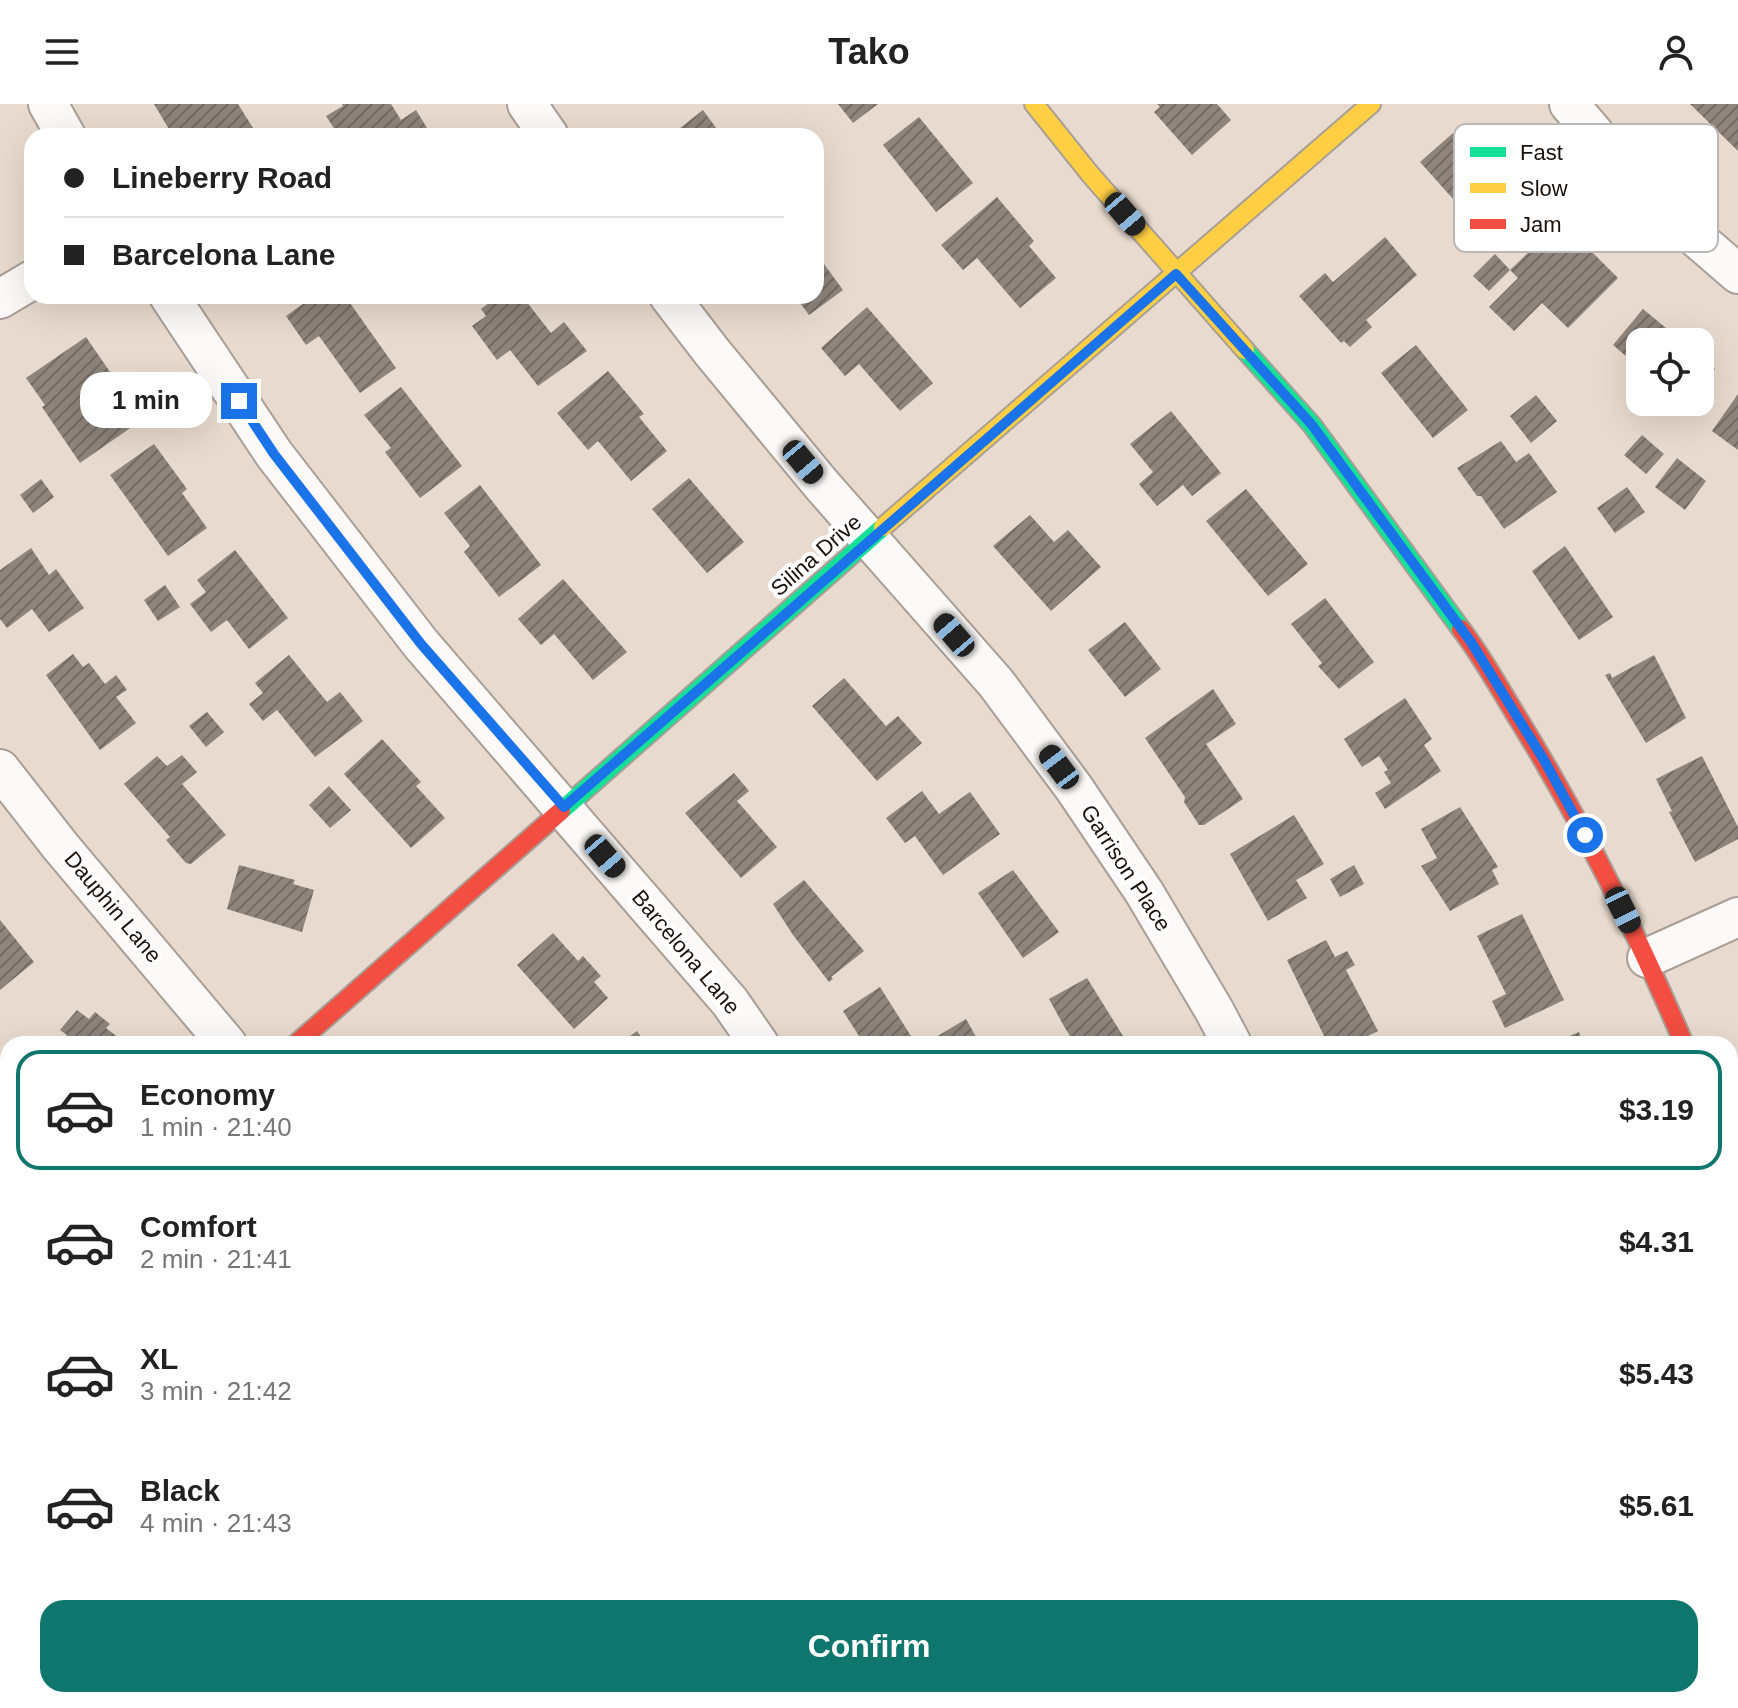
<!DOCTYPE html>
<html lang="en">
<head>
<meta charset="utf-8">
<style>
	body { margin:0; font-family:Helvetica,sans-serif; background:#f6f6f6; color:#222; height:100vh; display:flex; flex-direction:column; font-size:30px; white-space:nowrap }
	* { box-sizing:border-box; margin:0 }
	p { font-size:26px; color:#767676 }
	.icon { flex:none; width:44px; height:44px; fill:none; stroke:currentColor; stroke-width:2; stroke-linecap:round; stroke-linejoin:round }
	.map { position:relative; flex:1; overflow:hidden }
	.drawer { position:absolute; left:0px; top:932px; width:1738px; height:672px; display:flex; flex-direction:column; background:#fff; border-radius:24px 24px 0 0; box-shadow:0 8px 32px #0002 }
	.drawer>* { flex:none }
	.hud { position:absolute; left:24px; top:24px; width:800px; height:176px; border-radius:24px; box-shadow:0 8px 32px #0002; display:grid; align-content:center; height:176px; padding:0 40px; background:#fff }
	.fabs { position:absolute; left:1626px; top:224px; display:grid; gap:16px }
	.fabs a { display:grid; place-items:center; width:88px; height:88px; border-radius:16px; background:#fff; box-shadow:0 8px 32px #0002; font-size:40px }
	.end { position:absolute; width:36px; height:36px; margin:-18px; border:10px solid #1a73e8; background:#fff; box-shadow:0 0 0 4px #fff }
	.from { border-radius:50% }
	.bubble { position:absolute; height:56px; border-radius:24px; background:#fff; box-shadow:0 8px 32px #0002; font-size:26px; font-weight:700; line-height:56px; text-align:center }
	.car { position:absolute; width:24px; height:48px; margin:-24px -12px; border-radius:10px; box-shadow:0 0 6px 2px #0007; background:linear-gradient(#222 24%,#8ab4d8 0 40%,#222 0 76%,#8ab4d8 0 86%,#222 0) }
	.hud b { display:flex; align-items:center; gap:28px; height:76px; font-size:30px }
	.hud b+b { border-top:2px solid #e0e0e0 }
	.hud i { width:20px; height:20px; background:#222 }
	ul { padding:14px 0 0; list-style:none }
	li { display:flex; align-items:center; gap:24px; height:120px; margin:0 16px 12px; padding:0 24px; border:4px solid transparent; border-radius:24px }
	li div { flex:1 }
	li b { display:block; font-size:30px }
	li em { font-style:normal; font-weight:700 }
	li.selected { border-color:#0f766e }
	li>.icon { width:72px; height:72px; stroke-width:1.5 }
	.primary-button { display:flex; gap:16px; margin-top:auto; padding:16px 40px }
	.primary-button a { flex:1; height:92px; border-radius:24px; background:#0f766e; color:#fff; font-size:32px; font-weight:700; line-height:92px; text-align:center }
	header { display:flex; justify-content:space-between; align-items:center; height:104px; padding:0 40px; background:#fff; font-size:36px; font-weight:700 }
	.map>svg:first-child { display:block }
</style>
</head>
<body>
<header><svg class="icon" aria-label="menu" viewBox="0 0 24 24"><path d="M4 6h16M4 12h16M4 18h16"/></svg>Tako<svg class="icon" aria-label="person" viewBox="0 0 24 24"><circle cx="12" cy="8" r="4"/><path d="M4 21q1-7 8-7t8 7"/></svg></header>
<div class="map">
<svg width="1738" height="1604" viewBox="0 0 1738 1604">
	<defs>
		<pattern id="building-hatch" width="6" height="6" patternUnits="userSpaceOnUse" patternTransform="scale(2)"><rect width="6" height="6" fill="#8e847c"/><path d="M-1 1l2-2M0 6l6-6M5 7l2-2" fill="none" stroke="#736b64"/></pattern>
	</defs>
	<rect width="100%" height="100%" fill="#e8dace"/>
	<path fill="url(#building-hatch)" d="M154,0H238L258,32H173Z
		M342,0H391L401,16L416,6L432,32H361L360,29L355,32H339L326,12L343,2Z
		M838,0H878L853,19Z
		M1157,0H1217L1231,16L1192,51L1154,8L1160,3Z
		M1690,0H1738V47Z
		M703,6L722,32H670Z
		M919,13L973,79L936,108L883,41Z
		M1453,29L1495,76L1508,64L1533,92L1487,133L1420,58Z
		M997,93L1034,137L1029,142L1056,174L1020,204L977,154L963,166L941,141Z
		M1561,117L1618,174L1568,224L1542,199L1514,227L1489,203L1518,174L1510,166Z
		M1385,133L1417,171L1366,216L1372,223L1350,243L1344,237L1341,239L1299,192L1325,169L1333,178Z
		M816,149L843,186L809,211L795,192H816Z
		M1495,150L1510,166L1489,187L1473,172Z
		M314,192H345L396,264L360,289L319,232L306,241L286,212Z
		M498,192H522L551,229L564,218L587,247L538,282L510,246L497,256L472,222L486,212L481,205Z
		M867,203L933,279L900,307L859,260L845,272L821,244Z
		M1643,205L1683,238H1640V264L1613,241Z
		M86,233L119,281L112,285L136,320L80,359L42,303L45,301L26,274Z
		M1416,241L1468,306L1433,334L1381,269Z
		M1700,253L1715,265L1700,282Z
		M608,267L644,310L639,313L667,347L631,377L598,337L588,346L557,309Z
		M401,283L462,362L420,394L385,348L391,344L364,311Z
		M1738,290V346L1712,327Z
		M1536,291L1557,317L1531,339L1510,312Z
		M1171,307L1221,369L1192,392L1183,381L1157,402L1139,380L1153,368L1130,340Z
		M1642,331L1664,350L1646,370L1624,351Z
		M1501,337L1516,358L1529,349L1557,388L1504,425L1481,392H1477L1457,364Z
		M154,340L187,385L182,389L207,424L168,452L110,371Z
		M1677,354L1706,377L1685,406L1655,383Z
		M689,374L744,438L707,469L652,405Z
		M41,375L54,393L33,409L20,391Z
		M480,381L541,461L499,493L464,448L470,442L444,409Z
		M1627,383L1645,408L1615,429L1597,404Z
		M1246,385L1308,460L1268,492L1206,417Z
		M1030,411L1054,438L1068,426L1101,463L1051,507L993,442Z
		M1565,442L1613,513L1579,536L1532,467Z
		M31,444L49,471L56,465L84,504L49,528L32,505L7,524L0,515V466Z
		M235,446L288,514L249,545L227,516L211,528L190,500L206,488L197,476Z
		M563,475L627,548L593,576L554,530L541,541L518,515Z
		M165,481L180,503L158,517L144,496Z
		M1325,494L1374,558L1339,585L1318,562L1322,559L1291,520Z
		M1125,518L1161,565L1125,593L1088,546Z
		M73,550L83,563L89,559L105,580L116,571L127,586L116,593L136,619L100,646L46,571Z
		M289,551L327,598L340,588L363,617L315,653L277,606L263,617L249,600L263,589L255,579Z
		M1654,551L1686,614L1646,639L1605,571L1610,569L1612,574Z
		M844,574L886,622L898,612L922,639L877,677L812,602Z
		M1213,585L1236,620L1206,640L1243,695L1204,721H1199L1184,698L1185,693L1145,634Z
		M1405,594L1432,635L1424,641L1441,667L1385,705L1375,689L1391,679L1384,668L1388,666L1379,652L1362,663L1344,635Z
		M207,608L224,628L206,643L189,622Z
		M382,635L421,678L416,682L445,714L411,744L344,670Z
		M182,651L197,668L182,680L226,731L191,760L186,759L166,736L170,733L124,680L157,652L167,662Z
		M1702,652L1738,723V735L1695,758L1669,708L1672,707L1656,675Z
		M734,669L749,687L737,697L777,743L741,774L685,709Z
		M329,682L351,706L330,724L309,701Z
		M922,687L939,710L970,688L1000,730L943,771L915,732L905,739L886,714Z
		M1460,703L1498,763L1492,766L1499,780L1450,807L1421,762L1437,754L1421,725Z
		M1294,711L1324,760L1296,776L1307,794L1268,817L1230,750Z
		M239,761L295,776L293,780L314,786L302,828L227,805Z
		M1354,761L1364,780L1340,793L1330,775Z
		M1013,766L1059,828L1023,854L978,789Z
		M804,776L864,847L831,873L833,875L829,878L793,831L773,800Z
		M1522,810L1564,896L1505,924L1492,897L1506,890L1477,832Z
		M0,816L34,858L0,886Z
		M553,829L578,857L583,852L601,872L594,878L608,894L574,925L517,861Z
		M1326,836L1335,853L1347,847L1355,861L1346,866L1378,927L1352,940H1328L1287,856Z
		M1087,874L1128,940H1075L1065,924L1049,895Z
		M880,883L916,940H864L843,907Z
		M77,906L89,915L95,908L110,920L106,924L124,938L122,940H60L67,931L60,926Z
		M966,915L980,940H941L936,933Z
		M637,927L646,940H619Z
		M1579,928L1583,940H1550Z
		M0,999L8,1008V1029L2,1034L8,1041V1072L0,1079Z
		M1736,1389L1738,1401V1482L1730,1483V1390Z
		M8,1494V1542L0,1547V1500Z
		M1738,1520V1604H1724L1723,1596H1730V1521Z
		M290,1596H342L343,1599L352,1596L355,1604H292Z
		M411,1596H445L447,1603L413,1604Z
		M472,1596H520L523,1604H475Z
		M710,1596H743L744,1597L712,1604Z
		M894,1596H946L948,1604H896Z
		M1278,1596H1354L1356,1604H1279Z
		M1539,1596H1620V1604H1540Z"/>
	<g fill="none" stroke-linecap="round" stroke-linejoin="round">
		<g stroke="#a89e95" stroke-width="42">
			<path id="street" d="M48,0L66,32
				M527,0L549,32
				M1569,0L1647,91L1738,170
				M169,192L274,350L421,540L730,898L759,940
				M669,192L712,248L821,380L996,579L1074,684L1144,788L1214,906L1232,940
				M0,195L32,176
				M0,665L61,743L227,940
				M1647,854L1738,813
				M1730,1060L1738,1084
				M0,1298L8,1308
				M1730,1311L1738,1309
				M192,1596L195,1604
				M615,1596L617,1604
				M1033,1596L1035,1604
				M1447,1596L1449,1604"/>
		</g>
		<g stroke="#a89e95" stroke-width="22">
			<path id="fast" d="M1245,246L1312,321L1461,525
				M561,707L883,423"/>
		</g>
		<g stroke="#a89e95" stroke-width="22">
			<path id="slow" d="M1034,0L1090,70L1245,246
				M883,423L1371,0
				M0,1201L8,1194"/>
		</g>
		<g stroke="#a89e95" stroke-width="22">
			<path id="jam" d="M1461,525C1481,551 1497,580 1514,608C1580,714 1635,825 1684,940
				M296,940L561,707"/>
		</g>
		<use href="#street" stroke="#fcf9f8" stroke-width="38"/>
		<use href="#fast" stroke="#16e098" stroke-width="18"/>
		<use href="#slow" stroke="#ffcf43" stroke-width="18"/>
		<use href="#jam" stroke="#f24e42" stroke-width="18"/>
	</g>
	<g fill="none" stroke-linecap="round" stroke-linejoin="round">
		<path stroke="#1a73e8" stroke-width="10" d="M239,297L274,350L421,540L564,703L1176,170L1312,321L1471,538L1544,656L1585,731"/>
	</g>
	<g text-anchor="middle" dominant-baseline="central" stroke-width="8" stroke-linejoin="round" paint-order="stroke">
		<g font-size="22" fill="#1a110a" stroke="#fff">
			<text transform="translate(816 451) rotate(-41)">Silina Drive</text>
			<text transform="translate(1126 764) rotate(57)">Garrison Place</text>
			<text transform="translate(113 803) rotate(50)">Dauphin Lane</text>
			<text transform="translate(686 848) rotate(50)">Barcelona Lane</text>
		</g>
	</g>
	<rect x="1454" y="20" width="264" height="128" rx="12" fill="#fff" stroke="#bab8b6" stroke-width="2"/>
	<rect x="1470" y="43" width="36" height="10" fill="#16e098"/>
	<rect x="1470" y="79" width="36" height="10" fill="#ffcf43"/>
	<rect x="1470" y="115" width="36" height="10" fill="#f24e42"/>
	<g font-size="22" fill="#1a110a">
		<text x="1520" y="56">Fast</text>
		<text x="1520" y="92">Slow</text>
		<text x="1520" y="128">Jam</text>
	</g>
</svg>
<div class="fabs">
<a><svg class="icon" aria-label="locate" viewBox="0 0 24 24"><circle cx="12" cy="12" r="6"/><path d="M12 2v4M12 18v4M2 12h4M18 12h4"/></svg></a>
</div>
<i class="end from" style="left:1585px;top:731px"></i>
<i class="end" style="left:239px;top:297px"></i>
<div class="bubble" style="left:80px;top:268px;width:132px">1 min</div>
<i class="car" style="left:1125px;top:110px;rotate:139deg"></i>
<i class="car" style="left:803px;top:358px;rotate:140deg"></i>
<i class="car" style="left:954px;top:531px;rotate:319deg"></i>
<i class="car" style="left:1059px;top:663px;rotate:323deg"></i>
<i class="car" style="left:605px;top:752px;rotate:139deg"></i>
<i class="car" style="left:1623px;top:806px;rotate:154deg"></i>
<div class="hud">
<b><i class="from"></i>Lineberry Road</b>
<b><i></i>Barcelona Lane</b>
</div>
<section class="drawer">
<ul>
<li class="selected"><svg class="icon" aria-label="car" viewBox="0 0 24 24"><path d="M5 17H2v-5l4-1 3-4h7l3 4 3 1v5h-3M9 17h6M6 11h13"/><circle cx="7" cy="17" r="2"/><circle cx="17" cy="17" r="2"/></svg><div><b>Economy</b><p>1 min · 21:40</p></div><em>$3.19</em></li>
<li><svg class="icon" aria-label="car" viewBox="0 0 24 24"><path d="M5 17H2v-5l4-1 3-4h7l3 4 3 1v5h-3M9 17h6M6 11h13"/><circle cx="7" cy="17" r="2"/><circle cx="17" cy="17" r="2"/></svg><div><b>Comfort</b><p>2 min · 21:41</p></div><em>$4.31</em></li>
<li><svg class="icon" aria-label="car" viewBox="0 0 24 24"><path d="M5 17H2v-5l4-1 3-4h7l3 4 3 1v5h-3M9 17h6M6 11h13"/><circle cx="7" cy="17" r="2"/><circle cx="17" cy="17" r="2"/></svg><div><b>XL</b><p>3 min · 21:42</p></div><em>$5.43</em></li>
<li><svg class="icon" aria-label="car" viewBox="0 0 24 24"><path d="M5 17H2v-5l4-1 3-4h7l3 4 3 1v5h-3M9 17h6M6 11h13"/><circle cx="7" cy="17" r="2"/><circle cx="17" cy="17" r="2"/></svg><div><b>Black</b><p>4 min · 21:43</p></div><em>$5.61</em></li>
</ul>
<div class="primary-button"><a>Confirm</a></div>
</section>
</div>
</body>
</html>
